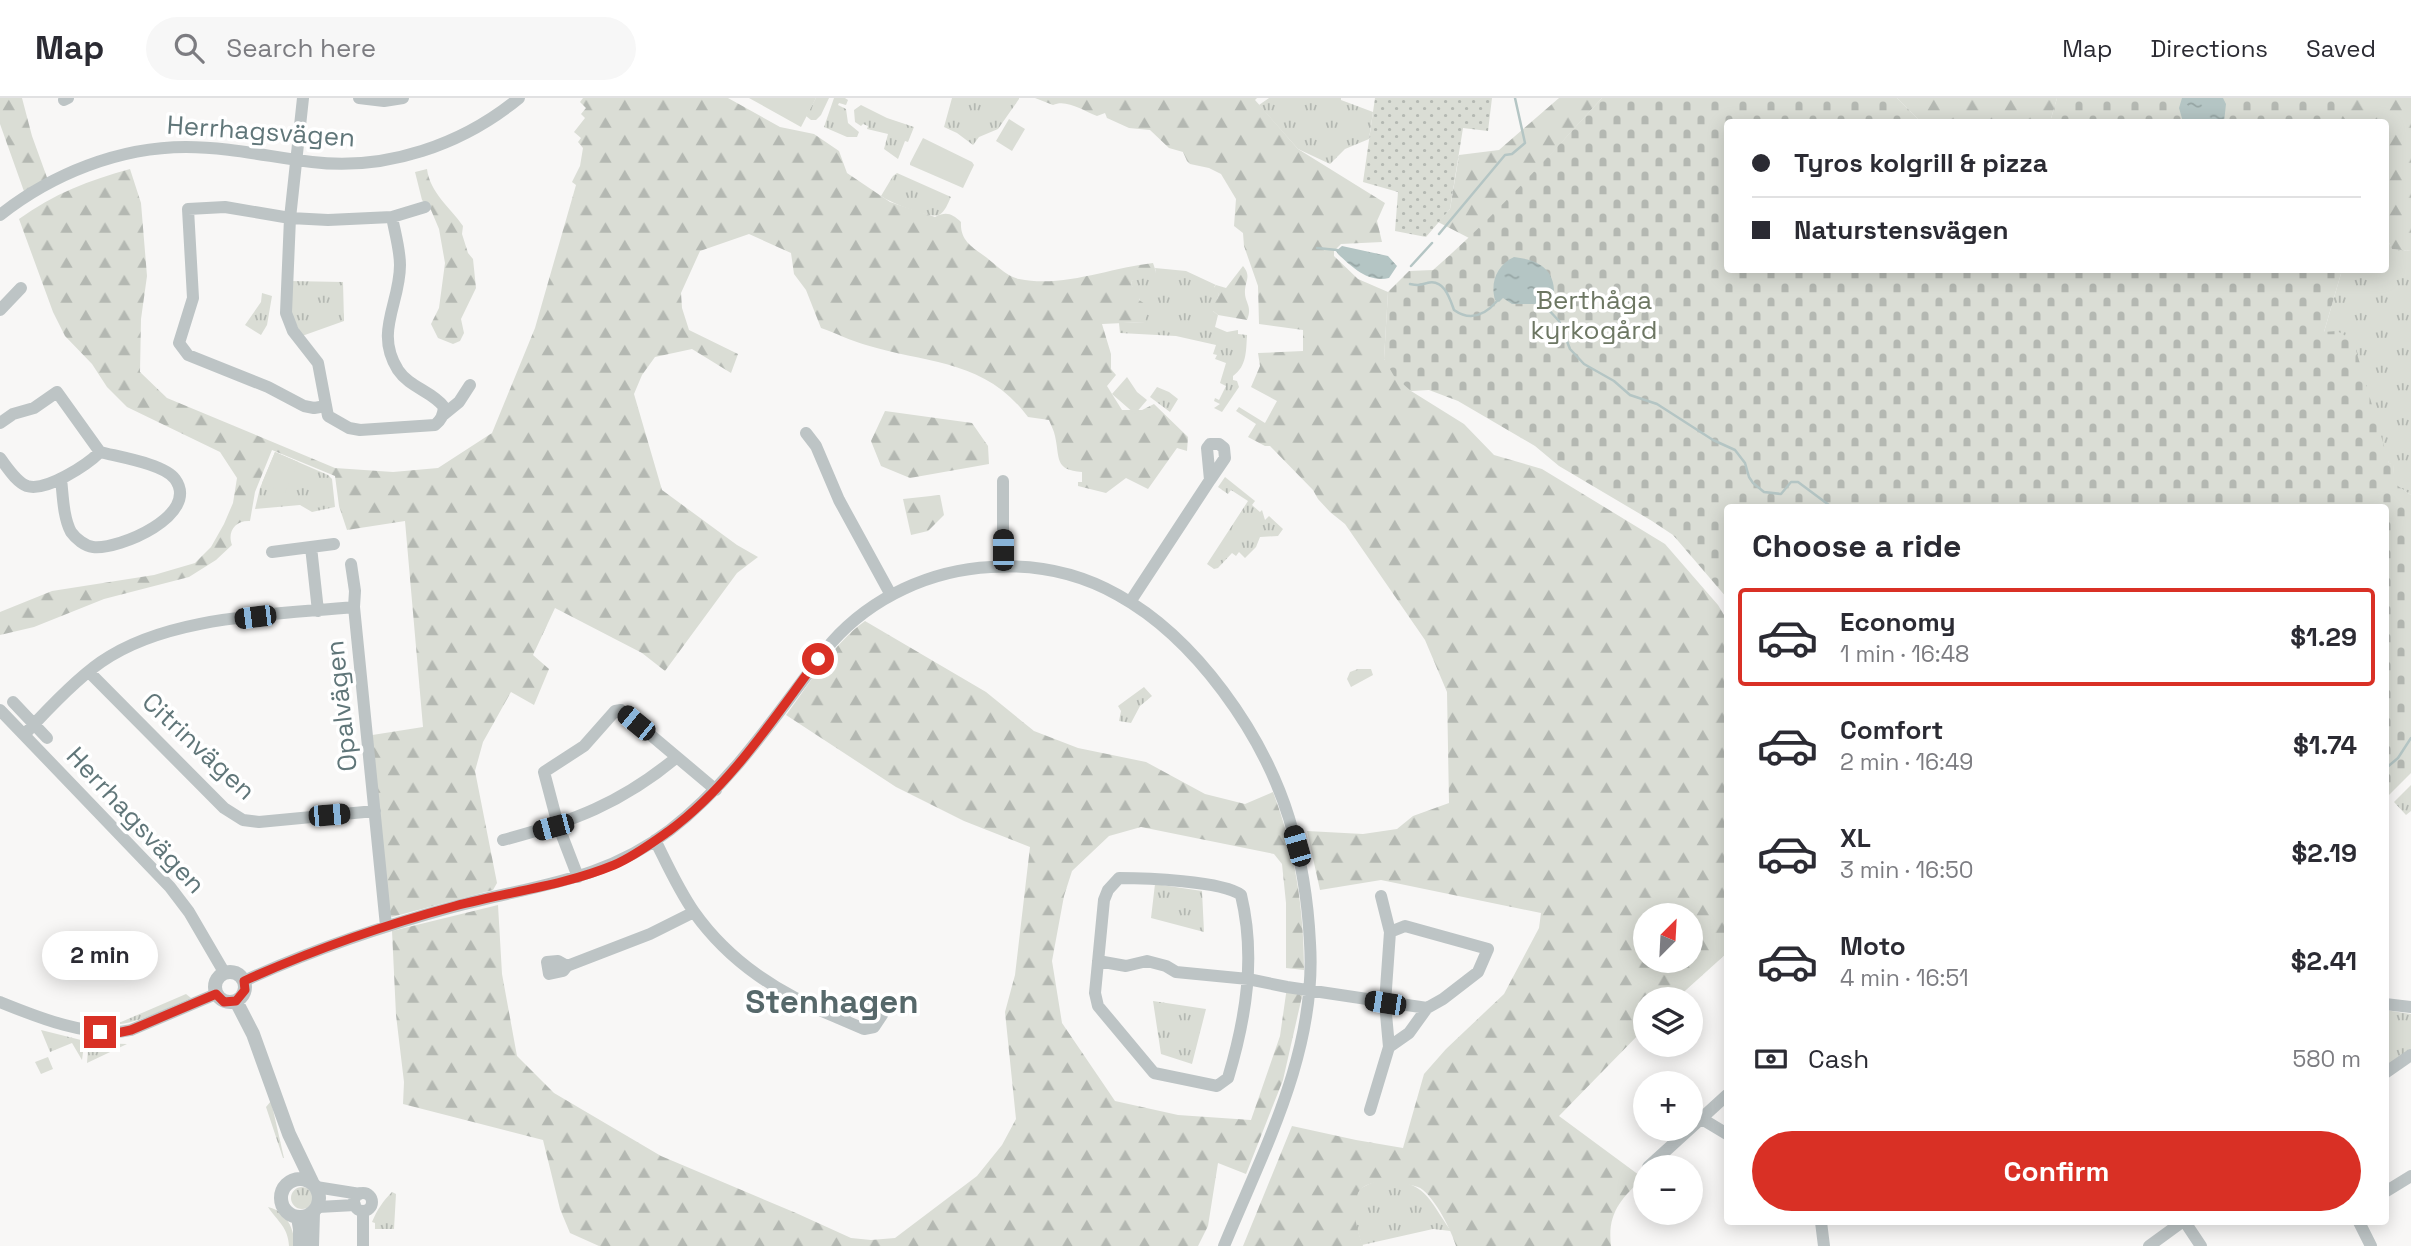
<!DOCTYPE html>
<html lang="en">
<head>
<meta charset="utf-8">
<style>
	body { margin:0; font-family:"Space Grotesk",sans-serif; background:#f7f7f7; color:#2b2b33; height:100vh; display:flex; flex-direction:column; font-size:26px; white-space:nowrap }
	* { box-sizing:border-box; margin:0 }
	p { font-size:23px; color:#7c7c81 }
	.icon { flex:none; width:38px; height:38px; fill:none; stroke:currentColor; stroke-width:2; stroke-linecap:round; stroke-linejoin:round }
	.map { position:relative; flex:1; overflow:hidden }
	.details { position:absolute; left:1724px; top:406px; width:665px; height:721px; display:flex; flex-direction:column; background:#fff; border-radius:7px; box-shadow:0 4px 18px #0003 }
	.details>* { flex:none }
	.guide { position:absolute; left:1724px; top:21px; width:665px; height:154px; border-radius:7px; box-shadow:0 4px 18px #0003; display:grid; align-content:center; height:154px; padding:0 28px; background:#fff }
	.needle { width:46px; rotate:24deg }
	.buttons { position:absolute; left:1633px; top:805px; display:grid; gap:14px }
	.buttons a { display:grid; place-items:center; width:70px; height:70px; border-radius:50%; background:#fff; box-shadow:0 4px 18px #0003; font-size:35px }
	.end { position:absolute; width:32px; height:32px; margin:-16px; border:9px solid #d93025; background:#fff; box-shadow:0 0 0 4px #fff }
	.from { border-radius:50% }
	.bubble { position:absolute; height:49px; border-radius:24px; background:#fff; box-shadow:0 4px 18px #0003; font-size:23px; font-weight:700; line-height:49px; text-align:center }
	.car { position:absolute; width:21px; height:42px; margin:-21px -10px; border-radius:9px; box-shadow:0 0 5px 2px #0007; background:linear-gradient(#222 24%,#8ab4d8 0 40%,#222 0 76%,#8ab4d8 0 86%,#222 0) }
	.guide b { display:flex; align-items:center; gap:24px; height:66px; font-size:26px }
	.guide b+b { border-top:2px solid #e1e1e2 }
	.guide i { width:18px; height:18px; background:#2b2b33 }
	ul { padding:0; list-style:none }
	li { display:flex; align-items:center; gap:21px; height:98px; margin:0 14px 10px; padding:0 14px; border:4px solid transparent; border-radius:7px }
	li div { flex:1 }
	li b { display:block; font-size:26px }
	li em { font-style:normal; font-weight:700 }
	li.on { border-color:#d93025 }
	li>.icon { width:63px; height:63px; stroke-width:1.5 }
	h2 { padding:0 28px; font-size:32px; line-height:84px }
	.pay { display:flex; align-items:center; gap:18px; height:77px; padding:0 28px; font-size:26px }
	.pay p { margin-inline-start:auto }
	.action { display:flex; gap:14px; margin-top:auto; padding:14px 28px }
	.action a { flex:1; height:80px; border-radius:42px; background:#d93025; color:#fff; font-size:28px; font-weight:700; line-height:80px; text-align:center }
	header { display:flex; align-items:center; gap:42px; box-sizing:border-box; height:98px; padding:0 35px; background:#fff; border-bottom:2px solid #e1e1e2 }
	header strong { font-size:33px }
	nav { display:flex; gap:38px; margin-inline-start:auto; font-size:24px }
	.search { width:490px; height:63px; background:#f7f7f7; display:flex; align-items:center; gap:18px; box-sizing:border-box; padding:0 24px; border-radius:38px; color:#7c7c81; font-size:26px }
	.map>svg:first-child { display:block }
</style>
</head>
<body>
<header>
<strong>Map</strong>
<div class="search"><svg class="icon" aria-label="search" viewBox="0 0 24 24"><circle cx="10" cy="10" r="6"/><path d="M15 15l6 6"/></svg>Search here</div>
<nav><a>Map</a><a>Directions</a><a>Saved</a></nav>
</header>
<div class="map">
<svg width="2411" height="1148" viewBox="0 0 2411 1148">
	<defs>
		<pattern id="grass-tufts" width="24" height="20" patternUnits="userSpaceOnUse" patternTransform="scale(1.75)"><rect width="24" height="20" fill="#daddd5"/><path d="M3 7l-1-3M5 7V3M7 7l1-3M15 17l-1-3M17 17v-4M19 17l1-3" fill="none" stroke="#b4b8b2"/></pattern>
		<pattern id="forest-firs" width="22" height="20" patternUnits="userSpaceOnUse" patternTransform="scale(1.75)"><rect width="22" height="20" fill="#daddd5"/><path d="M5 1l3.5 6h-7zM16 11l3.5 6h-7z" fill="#b4b8b2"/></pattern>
		<pattern id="cemetery-stones" width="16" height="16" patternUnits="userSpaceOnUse" patternTransform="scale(1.75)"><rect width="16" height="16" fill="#daddd5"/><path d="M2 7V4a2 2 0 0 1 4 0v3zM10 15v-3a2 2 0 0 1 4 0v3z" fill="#b4b8b2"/></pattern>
		<pattern id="garden-dots" width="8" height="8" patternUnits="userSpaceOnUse" patternTransform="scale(1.75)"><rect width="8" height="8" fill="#daddd5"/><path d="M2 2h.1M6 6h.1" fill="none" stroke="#b4b8b2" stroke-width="1.8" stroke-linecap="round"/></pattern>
		<pattern id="water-ripples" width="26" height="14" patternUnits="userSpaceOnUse" patternTransform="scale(1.75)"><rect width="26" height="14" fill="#b4c5c4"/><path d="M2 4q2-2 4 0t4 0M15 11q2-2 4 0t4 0" fill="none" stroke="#96a5a4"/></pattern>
	</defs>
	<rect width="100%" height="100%" fill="#f8f7f6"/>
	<path fill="url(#grass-tufts)" d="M816,0H829L821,17L816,22H811L806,18Z
		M834,0H845L848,2L846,7L839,5L838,7L846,11L848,25L859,34L857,39H847L824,29Z
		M952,0H1019V1L998,31L979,39L973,47L957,35L944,29Z
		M1269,0H1341V2L1373,14L1369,41L1345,51L1330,66L1298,51L1259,7Z
		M861,7L887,20L914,29L908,44L905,43L898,61L884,51L888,36L867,31L868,28L863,26L861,28L855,24L854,12Z
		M897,75L951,99C948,105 945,114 939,117C930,121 889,104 881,98L893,78Z
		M2385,136L2392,151L2411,153V397L2394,386L2393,367L2389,365L2324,234L2342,172H2385Z
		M1155,170L1186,173L1216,187L1214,189L1219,196L1213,213L1218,217L1215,229L1227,234L1238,232V236L1247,237C1246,253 1247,268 1233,278V282L1237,283L1239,289L1222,314L1214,310L1220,306L1214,303L1215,300L1219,302L1226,288L1220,285L1226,265L1215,261L1217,257L1213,256L1216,247L1176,238L1120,235L1119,225L1145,224L1139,200L1132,188L1131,183L1156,174Z
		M290,183L343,184L344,223L302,238L290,213Z
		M262,195L272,198L267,227L261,237L245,227L261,204Z
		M1157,289L1169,294L1178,301L1170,314L1150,299Z
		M275,354L328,377L332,381L335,409L312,414L300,407L255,411L260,390Z
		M1225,379L1255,403L1252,407L1260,414L1262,412L1265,422L1269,418L1283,431L1278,438L1260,439L1256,449L1245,460L1239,454L1236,458L1232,455L1218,470L1214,471L1207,466L1248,403L1231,392L1228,396L1218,389Z
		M1358,571H1371L1373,577L1351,589L1347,581L1350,574Z
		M1144,589L1152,598L1140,608L1131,625L1119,623L1121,613L1118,608Z
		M2411,687V713L2406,717L2394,704Z
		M1155,786L1202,793L1204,834L1151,820Z
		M186,896L191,900C157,914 128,933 90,925L121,924Z
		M1153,903L1206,911L1192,966L1161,956Z
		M2385,912L2411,916V951L2385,970Z
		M41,932L81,942L84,947L82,962L72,945L50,954Z
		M95,945L127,946L87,965L88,952Z
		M48,959L53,971L41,976L35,964Z
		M271,1003L284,1060H283L266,1009Z
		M1376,1083C1426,1081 1426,1098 1451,1133L1433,1131L1362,1147C1358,1133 1348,1108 1356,1095C1360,1089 1370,1086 1376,1083Z
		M291 1100a11 11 0 1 1 22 0a11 11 0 1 1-22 0Z
		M392,1094L396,1096L394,1131H375V1125L372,1124C377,1112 383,1103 392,1094Z
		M268,1109C287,1113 294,1131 295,1148H289C288,1129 278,1124 268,1109Z"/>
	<path fill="url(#forest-firs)" fill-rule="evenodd" d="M0,0H22L32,38L49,85L26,99L0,26Z
		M583,0H728L780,29L814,36L839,53L847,75L890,104L935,119C947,113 952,116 961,124C960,141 970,148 983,157C993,164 1007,179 1019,181C1063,190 1109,170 1153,165L1156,174L1151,179L1131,183L1132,188L1140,194L1139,202L1145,206L1147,215L1145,224L1102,226L1111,256V271L1116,277L1107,288L1122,312H1142L1154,306L1188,339L1187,353L1177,350L1148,391L1126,380L1106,395L1078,388V384H1082V374C1054,372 1060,360 1055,338C1054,333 1051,327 1049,322L1028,319C985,261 928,266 866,247C851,243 836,235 821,230L806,192L794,176L791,155L749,136L700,153L681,195L682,210L689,232L738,256L731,275L692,251L655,259L642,277L634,296L662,392L737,447L758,459L737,475L665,573L642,555L555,510L533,557L549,571L534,607L511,594L483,644L475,673L497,785L493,792L392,819L385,814L366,638L423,629L405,423L347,432L339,408L335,378L272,352L255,394L250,423C235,422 227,434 232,447L216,462L189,479L104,501L34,529L0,537V514L52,493L154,477L195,465L211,449L224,426L233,405L237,380L220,354L127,309L107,289L92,266L65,238L53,214L19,121C53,96 90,82 130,71L141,105L147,178L141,221L140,274L167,300L335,370L393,374L438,370L492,335L535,230L576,87L572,84L580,68L583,50L578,44L581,40L574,34L585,20L581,16L586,10L580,4Z
		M1035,0H1257L1255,2L1298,51L1385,105L1377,123L1382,144L1341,146L1334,153V158L1358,181L1388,194L1384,261L1411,293L1464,326L1494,357L1542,371L1665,446L1718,507L1727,522V855L1676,901H1645V930L1559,1018L1643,1080C1621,1101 1607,1115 1611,1148H1456C1451,1131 1436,1103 1423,1092C1416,1086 1405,1087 1396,1085C1345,1078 1350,1112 1363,1148H1243L1292,1028L1356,1042L1403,1050L1424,976L1446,951L1504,896L1539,830L1541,815L1381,782L1320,792L1307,733L1363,736L1397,731L1413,718L1449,705L1447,594L1425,542L1345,426L1330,414L1318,401L1313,392L1270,348H1265L1248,339L1256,326L1236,313L1239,309L1265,325L1277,303L1251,289L1260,268L1258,255L1303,253V232L1259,226L1258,188L1244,148L1243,135L1234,128L1236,101L1221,76L1209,70L1190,66L1187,63L1183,54L1169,50L1150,32L1129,30L1107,20L1105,15L1097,18C1083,13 1067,1 1053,7ZM1645,817H1690V863H1645Z
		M1559,0H1602L1510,101L1469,140L1438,124L1450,111L1459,57L1499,52Z
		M1897,0H2057L2050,24H1921Z
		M2316,0H2411V153L2392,151L2385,136V24H2257Z
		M427,71C430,95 450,109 463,128L462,136L468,155L473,161L476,190L461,221L464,235L460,243L453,246L438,240L431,226L439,210L445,165L439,131L431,112L422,102L415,74Z
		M1243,168C1251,178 1246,181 1245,192C1244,205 1253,207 1247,222L1218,217L1213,213L1212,203L1217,201L1219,196L1213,191L1216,187L1226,190Z
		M885,313L972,325L988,348L989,366L910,380L881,368L871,343Z
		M940,397L944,417L928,433L911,437L903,401Z
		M865,523L986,594L1034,633L1078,650L1146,664L1205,696L1245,706L1273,694C1295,752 1304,811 1304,872L1286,870V805L1282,766L1274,756L1141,729L1109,738L1072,773L1064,798L1052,863L1062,925L1115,1003L1178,1017L1251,1022L1280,938L1287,889L1303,894L1283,982L1246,1076L1218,1065L1208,1128L1198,1148H599L570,1135L560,1111L543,1042L403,1006L404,984L396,917L392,833L498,807L502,876L517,958L554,995L661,1058L796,1115L851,1140L871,1142L895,1140L977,1078L1002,1047L1016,1021L1005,914L1015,877L1030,749L964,723L896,689L786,617C810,585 833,546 865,523Z"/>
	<path fill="url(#cemetery-stones)" d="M1602,0H1897L1921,24H1727V172H2342L2324,234L2337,233L2353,242L2389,365L2393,366L2395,386L2411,397V675L2385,701V410H1727V500L1673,437L1652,423L1559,368L1535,348L1458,303L1429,292L1411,293L1394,278L1384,261L1388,194L1409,173L1433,172C1494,119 1547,60 1602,0Z
		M2057,0H2331L2347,24H2050Z"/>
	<path fill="url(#garden-dots)" d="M1375,0H1492L1488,33L1463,30L1450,111L1426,139L1395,133L1398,94L1363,84Z"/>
	<path fill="#daddd5" d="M749,0H816L801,29Z
		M1009,21L1025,31L1012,53L996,43Z
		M923,40L972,64L974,67L963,90L910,67V65Z
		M1127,279L1137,294L1147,302L1135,316L1112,296Z
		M275,354L298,364L285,395L262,385Z"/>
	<path fill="url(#water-ripples)" d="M2182,0H2223L2226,6L2224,24H2183L2179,10Z
		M1342,148L1388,158L1397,168L1389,180C1368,185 1352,169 1338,156L1336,153Z
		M1514,159C1539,162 1556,171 1554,199L1542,213L1537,206H1512L1503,200L1499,204L1495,202C1490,184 1497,167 1514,159Z"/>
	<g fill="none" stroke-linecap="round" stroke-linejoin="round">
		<path stroke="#b4c5c4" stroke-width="2.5" d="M1439,136L1505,57L1512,56L1525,45L1515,0
			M1317,150L1337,152
			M1411,168L1432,145
			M1410,186C1419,188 1419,187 1427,185C1444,180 1450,201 1454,212C1471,224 1485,217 1497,203
			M1546,209L1559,223L1570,251L1584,266L1614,283L1630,297L1657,306L1713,342L1735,352L1745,365L1749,379L1753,385L1764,394L1781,396L1791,384H1798L1833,410
			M2385,671L2398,660L2411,640"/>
		<path stroke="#bdc4c5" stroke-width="12" d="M303,0L290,120L225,109L188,111L193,200L179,245L188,257L268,289L304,308L314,310L326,308
			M359,0L384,3L403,0
			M64,2L68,0
			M0,117C52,76 119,49 186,49C229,49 270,59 312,64C386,73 462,47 519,0
			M392,119C395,135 400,152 400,167C400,206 374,234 398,272C410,290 432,293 444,309C443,318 441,322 435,327L360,332L349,330L328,318L318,265L293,233L286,215L290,120L328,122Z
			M392,119L425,109
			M0,212L21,190
			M443,317L459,304L470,287
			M0,325L13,316L34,310L57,294L100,354
			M806,335L816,348L839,402L891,497
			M0,360C7,369 16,384 27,388C46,394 87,367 100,354C119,359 164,366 175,381C201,417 119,452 93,449C85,448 76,441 71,434C63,419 63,397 61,381
			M1003,383V468
			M311,449L318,513
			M272,454L334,446
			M351,466L355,493L354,509L386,828
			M1130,504L1210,382L1207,350L1210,346H1219L1224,350L1225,360L1210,382
			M89,574L224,710L243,722L259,724L375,713
			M13,604L47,640
			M0,612L170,789L189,814L224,874
			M24,637C45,614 75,582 101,564C168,517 274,517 354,509
			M503,742C572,724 622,705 677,659
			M655,742C667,766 678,791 694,814C730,865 780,896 836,919C851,912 876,893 882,917L874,929L864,931L836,919
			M578,779L558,727L544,674L584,648L615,613L621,612L716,692
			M1119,780C1144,780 1223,783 1241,797C1256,859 1246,920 1228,980L1217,988L1154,975L1098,908L1095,895L1104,802L1108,792Z
			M1381,798L1390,834
			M1098,863L1126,868L1147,863L1166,868L1176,874L1248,881L1287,889L1427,910L1443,901L1478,874L1488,851L1405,828L1390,834L1385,905L1389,949L1370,1012
			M567,868L563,873L549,876L547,864L558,863L567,868L650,836L694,814
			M244,883C314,851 379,829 453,809C533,787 602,784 670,732C736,681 782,608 832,544C872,499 931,472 991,469C1035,466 1079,475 1118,497C1196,540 1263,636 1289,720C1301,760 1308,803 1310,845C1317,953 1264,1051 1224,1148
			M0,904C37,919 91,941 131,932L216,896
			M2385,906L2411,909
			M1389,949L1409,935L1427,910
			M2385,975L2411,957
			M1702,1021L1727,1036
			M1648,1069L1727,997
			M316,1089L360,1096
			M2385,1094L2411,1078
			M354 1104a9 9 0 1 1 18 0a9 9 0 1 1-18 0Z
			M318,1109L355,1107
			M363,1113V1148
			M1821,1124L1824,1148
			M2185,1124L2201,1148
			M2359,1124L2371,1148
			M2149,1148L2182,1124"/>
		<path stroke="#bdc4c5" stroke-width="14" d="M215 889a15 15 0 1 1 30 0a15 15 0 1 1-30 0Z
			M236,903L253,936L289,1036L312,1084
			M281 1100a19 19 0 1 1 38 0a19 19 0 1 1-38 0Z
			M298,1119L300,1131V1148
			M312,1148L313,1115"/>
	</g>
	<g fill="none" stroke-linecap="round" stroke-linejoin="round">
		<path stroke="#d93025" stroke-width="9" d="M100,934L117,935L131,932L216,896L224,904L236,903L245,892L244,883C315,851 380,828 455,808C507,794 563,788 614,767C633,759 652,745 669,733C730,688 773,621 818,561"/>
	</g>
	<g text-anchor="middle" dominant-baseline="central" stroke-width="7" stroke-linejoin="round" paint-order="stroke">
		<g font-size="26" fill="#607679" stroke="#fff">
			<text transform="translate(261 33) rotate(4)">Herrhagsvägen</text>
			<text transform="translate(341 608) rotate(-96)">Opalvägen</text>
			<text transform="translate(199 648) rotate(43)">Citrinvägen</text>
			<text transform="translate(136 722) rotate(47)">Herrhagsvägen</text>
		</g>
		<g font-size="26" fill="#6d7763" stroke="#fff">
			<text x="1594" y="202">Berthåga<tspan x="1594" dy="30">kyrkogård</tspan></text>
		</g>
		<g font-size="33" font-weight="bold" fill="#56686a" stroke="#fff">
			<text x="832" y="904">Stenhagen</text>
		</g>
	</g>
</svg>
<div class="buttons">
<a><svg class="needle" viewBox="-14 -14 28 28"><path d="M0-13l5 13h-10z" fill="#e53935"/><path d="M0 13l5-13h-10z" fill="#7c7c81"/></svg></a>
<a><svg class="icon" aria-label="layers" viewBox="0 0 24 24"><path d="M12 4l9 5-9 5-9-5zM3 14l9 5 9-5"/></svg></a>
<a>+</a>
<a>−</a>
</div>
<i class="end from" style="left:818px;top:561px"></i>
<i class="end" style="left:100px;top:934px"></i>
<div class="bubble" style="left:42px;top:833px;width:116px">2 min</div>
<i class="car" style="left:1003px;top:452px;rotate:0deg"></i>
<i class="car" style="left:255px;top:519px;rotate:263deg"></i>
<i class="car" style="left:636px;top:625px;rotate:309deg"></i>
<i class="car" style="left:329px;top:717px;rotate:85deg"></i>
<i class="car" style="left:553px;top:729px;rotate:255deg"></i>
<i class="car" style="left:1297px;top:748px;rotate:344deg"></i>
<i class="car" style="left:1385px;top:905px;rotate:279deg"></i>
<div class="guide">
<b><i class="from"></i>Tyros kolgrill &amp; pizza</b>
<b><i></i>Naturstensvägen</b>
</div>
<section class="details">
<h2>Choose a ride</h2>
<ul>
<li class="on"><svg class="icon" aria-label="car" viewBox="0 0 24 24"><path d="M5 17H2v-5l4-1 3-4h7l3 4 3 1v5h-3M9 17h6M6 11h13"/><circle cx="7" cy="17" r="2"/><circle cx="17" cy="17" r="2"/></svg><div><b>Economy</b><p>1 min · 16:48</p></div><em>$1.29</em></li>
<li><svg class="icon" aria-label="car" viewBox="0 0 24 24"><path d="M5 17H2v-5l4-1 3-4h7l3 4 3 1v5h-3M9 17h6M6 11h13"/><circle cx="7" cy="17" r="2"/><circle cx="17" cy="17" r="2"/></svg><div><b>Comfort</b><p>2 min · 16:49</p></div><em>$1.74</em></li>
<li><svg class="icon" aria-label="car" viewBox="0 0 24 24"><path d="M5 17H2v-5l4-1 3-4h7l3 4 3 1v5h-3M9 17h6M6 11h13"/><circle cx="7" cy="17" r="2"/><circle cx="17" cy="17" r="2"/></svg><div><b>XL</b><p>3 min · 16:50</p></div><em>$2.19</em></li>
<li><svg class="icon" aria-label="car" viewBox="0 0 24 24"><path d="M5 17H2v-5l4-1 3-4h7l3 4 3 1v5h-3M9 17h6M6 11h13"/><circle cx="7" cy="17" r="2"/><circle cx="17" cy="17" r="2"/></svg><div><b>Moto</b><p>4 min · 16:51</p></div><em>$2.41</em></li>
</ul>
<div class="pay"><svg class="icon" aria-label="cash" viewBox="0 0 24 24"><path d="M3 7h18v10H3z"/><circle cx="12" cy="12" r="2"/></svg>Cash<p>580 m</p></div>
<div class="action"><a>Confirm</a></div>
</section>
</div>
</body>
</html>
